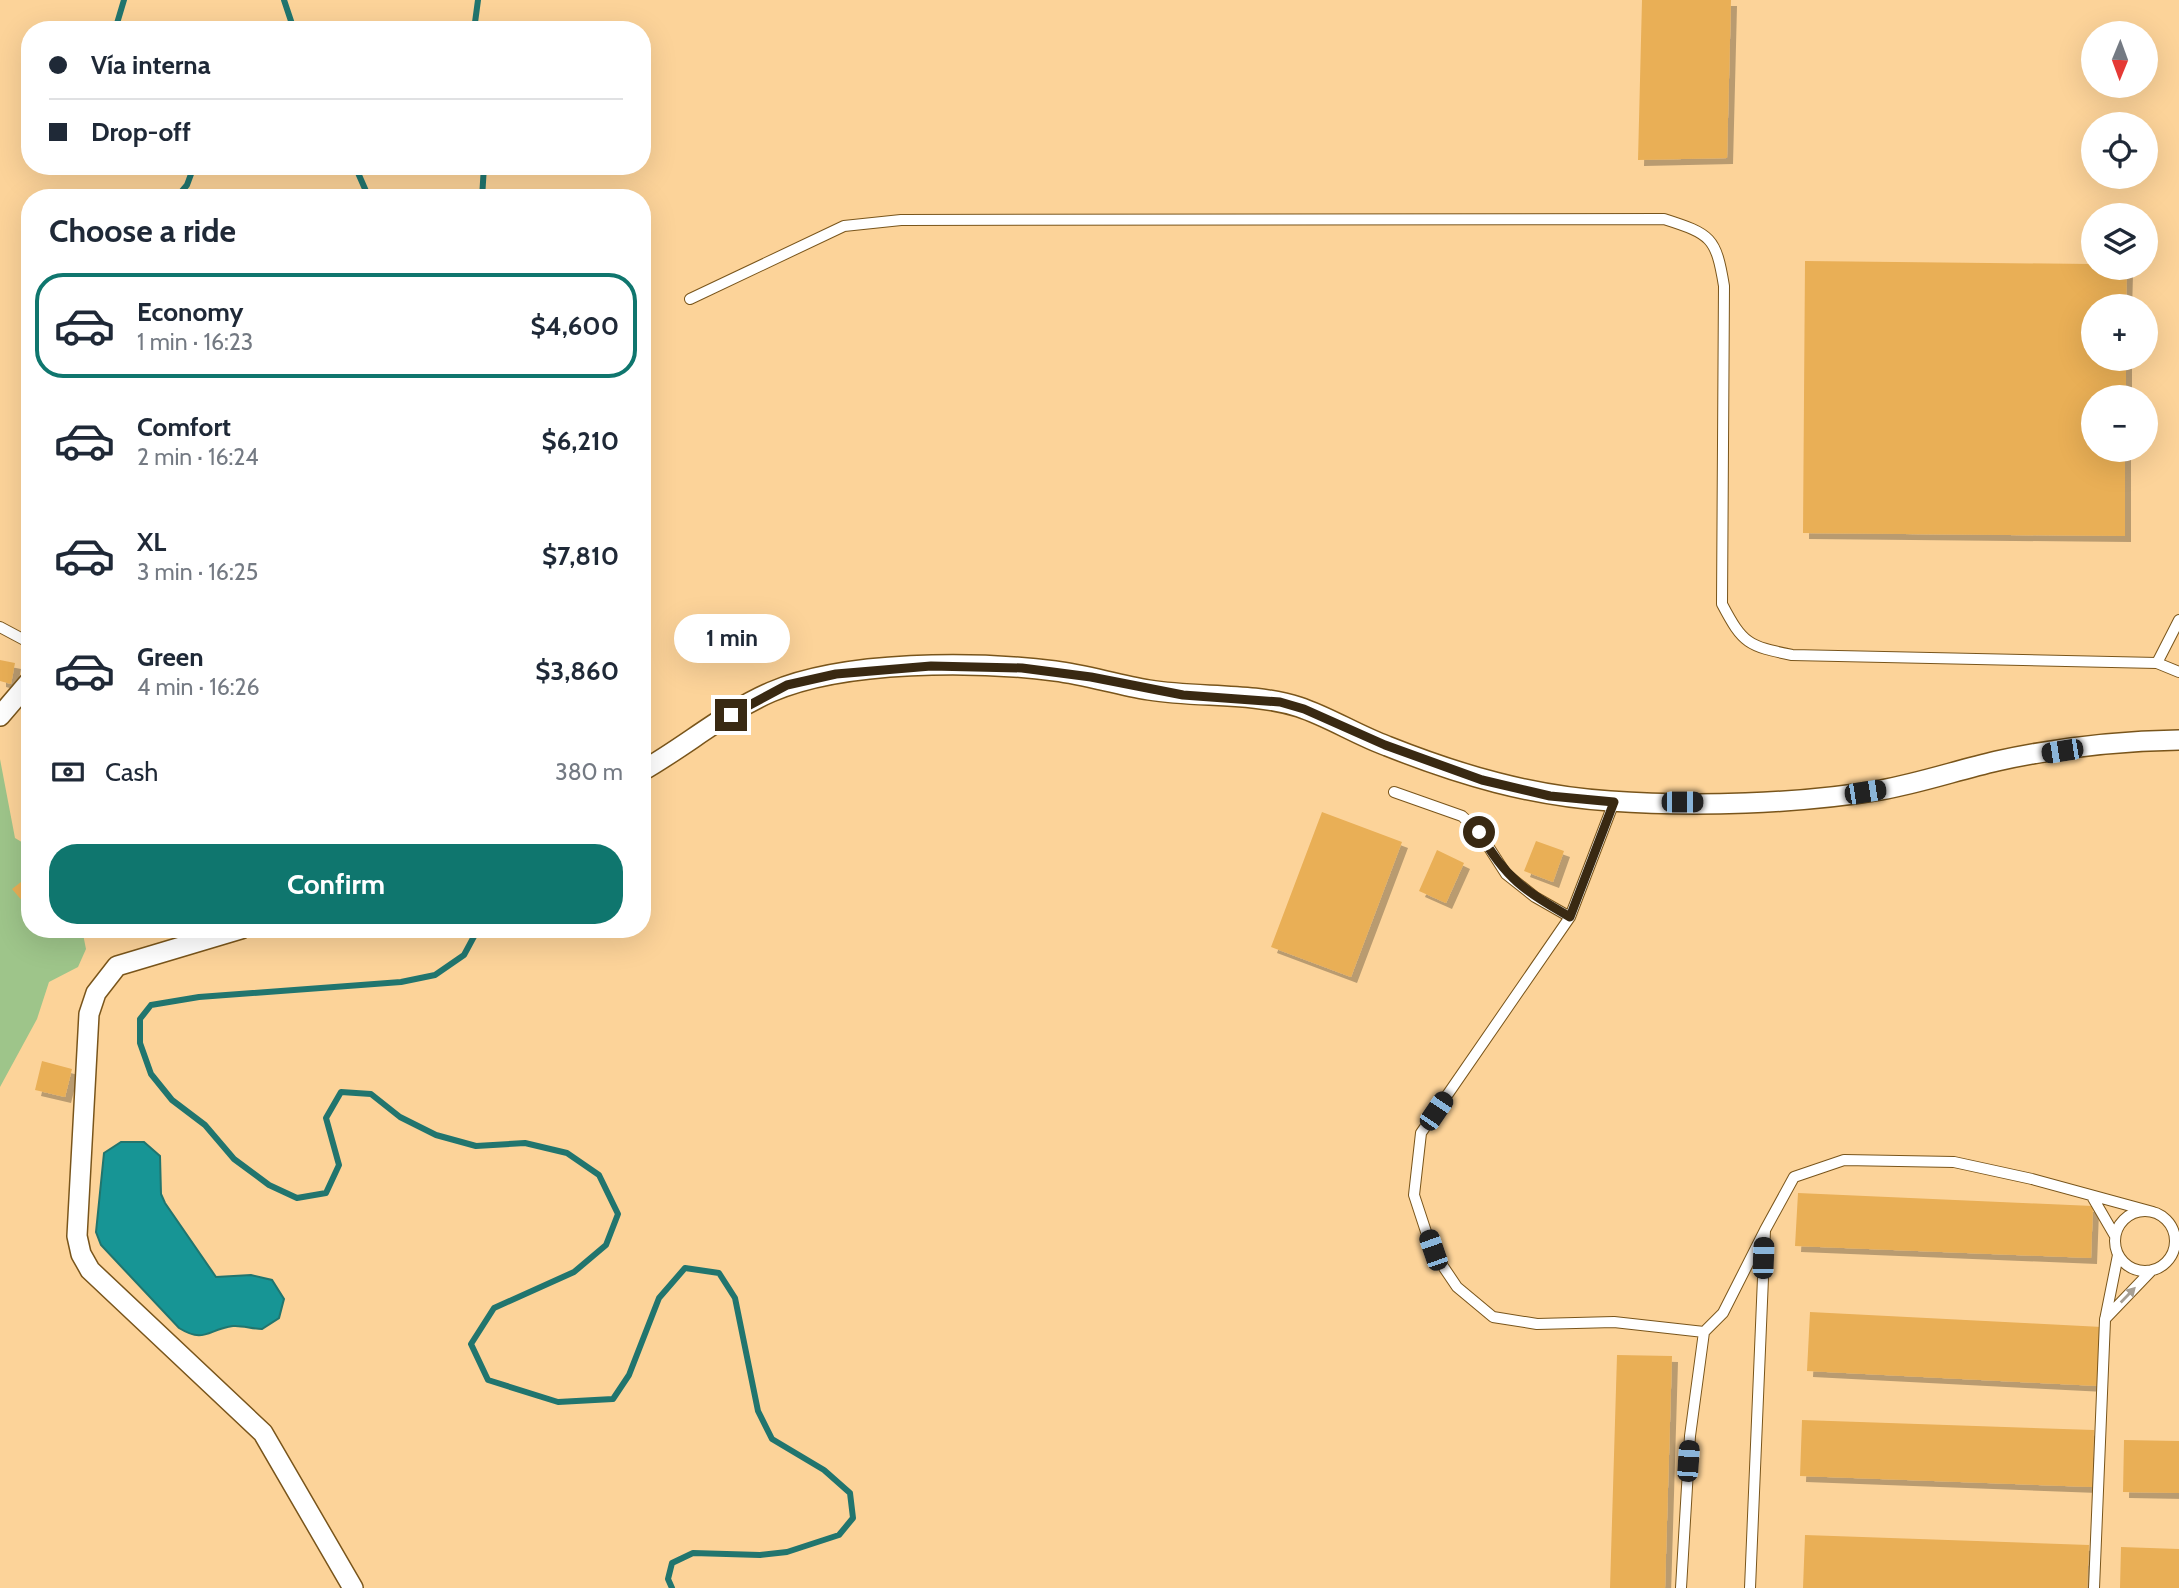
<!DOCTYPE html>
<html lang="en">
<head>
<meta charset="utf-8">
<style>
	body { margin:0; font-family:Cabin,sans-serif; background:#f2f2f3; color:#1f2937; height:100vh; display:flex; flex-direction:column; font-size:26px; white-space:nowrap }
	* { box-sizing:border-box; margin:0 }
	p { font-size:23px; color:#747a83 }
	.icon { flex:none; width:38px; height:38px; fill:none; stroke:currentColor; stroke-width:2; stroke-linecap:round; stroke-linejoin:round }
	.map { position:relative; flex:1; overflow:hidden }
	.drawer { position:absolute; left:21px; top:189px; width:630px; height:749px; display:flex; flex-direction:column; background:#fff; border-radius:28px; box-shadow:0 7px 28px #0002 }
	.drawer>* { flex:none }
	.top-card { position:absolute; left:21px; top:21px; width:630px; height:154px; border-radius:28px; box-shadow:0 7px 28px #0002; display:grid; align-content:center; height:154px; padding:0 28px; background:#fff }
	.needle { width:46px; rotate:181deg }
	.fabs { position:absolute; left:2081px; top:21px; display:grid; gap:14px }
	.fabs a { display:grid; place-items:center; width:77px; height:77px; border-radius:50%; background:#fff; box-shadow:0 7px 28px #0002; font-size:35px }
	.end { position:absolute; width:32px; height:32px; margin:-16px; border:9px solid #392912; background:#fff; box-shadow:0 0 0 4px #fff }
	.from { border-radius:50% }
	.bubble { position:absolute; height:49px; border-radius:24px; background:#fff; box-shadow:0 7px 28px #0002; font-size:23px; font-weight:800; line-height:49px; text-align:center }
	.car { position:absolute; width:21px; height:42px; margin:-21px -10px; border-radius:9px; box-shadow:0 0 5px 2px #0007; background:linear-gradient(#222 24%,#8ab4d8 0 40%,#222 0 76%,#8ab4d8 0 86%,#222 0) }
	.top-card b { display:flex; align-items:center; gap:24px; height:66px; font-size:26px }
	.top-card b+b { border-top:2px solid #e0e1e3 }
	.top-card i { width:18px; height:18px; background:#1f2937 }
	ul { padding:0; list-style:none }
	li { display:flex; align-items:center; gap:21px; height:105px; margin:0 14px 10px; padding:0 14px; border:4px solid transparent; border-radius:28px }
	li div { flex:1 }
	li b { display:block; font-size:26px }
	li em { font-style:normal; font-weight:800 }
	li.on { border-color:#0f766e }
	li>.icon { width:63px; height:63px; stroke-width:1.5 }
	h2 { padding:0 28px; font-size:32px; line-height:84px }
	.pay { display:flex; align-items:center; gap:18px; height:77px; padding:0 28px; font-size:26px }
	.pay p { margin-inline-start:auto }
	.button { display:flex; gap:14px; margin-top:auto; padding:14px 28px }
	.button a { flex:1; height:80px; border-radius:28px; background:#0f766e; color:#fff; font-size:28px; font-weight:800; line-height:80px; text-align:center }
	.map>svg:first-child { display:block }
</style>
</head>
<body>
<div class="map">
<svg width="2179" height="1588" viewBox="0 0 2179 1588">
	<defs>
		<filter id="shadow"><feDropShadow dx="6" dy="6" stdDeviation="0" flood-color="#0004"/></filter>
	</defs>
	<rect width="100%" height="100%" fill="#fcd399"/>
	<path fill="#9ec58a" d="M0,759L15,838L30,847V929H82L86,949L78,967L49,982L37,1019L0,1087Z"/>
	<path fill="#179595" stroke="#21756e" stroke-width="2" d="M121,1142H144L160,1156L161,1194L165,1203L216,1277L251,1275L272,1280L284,1299L279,1318L262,1329C253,1329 241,1325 233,1326C208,1329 205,1344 179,1328L101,1245L96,1232L104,1153Z"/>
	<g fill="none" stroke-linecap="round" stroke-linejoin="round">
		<path stroke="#21756e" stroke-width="6" d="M284,0L294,30
			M115,30L124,0
			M474,30L478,0
			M355,166L369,198
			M176,198L187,185L194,166
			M482,198L484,166
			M478,929L464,955L435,975L401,982L199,997L151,1005L140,1019V1043L151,1074L172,1100L205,1125L234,1159L269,1185L297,1198L326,1193L339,1165L326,1118L341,1092L371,1094L400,1117L436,1135L476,1146L525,1143L567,1153L599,1175L618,1214L606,1245L574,1272L494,1308L471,1344L488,1380L558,1402L613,1399L629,1375L659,1298L685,1268L719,1273L735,1298L758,1411L772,1439L824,1470L850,1493L853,1518L839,1535L787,1552L760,1555L693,1553L672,1563L668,1579L672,1588"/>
	</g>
	<path fill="#e9af57" filter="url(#shadow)" d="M1642,0H1731L1727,158L1638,160Z
		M1805,261L2093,264V268H2127L2126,306H2093V359H2126V397H2093V450H2125V536L1803,533Z
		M0,660L15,663L11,684L0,681Z
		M1322,812L1402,842L1351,977L1271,947Z
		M1536,841L1564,851L1553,882L1524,871Z
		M1437,850L1464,863L1446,903L1419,891Z
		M30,875V910L12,889Z
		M42,1061L72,1069L65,1097L35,1090Z
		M1798,1193L2093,1206L2091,1258L1795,1246Z
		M1810,1312L2102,1327L2099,1386L1807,1371Z
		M1617,1355L1672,1356L1665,1588H1610Z
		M1802,1420L2094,1430L2092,1487L1800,1476Z
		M2124,1440L2179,1441V1493L2123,1492Z
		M1805,1535L2089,1545L2087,1588H1803Z
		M2121,1547L2179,1549V1588H2120Z"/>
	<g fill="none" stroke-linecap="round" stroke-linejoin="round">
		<g stroke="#79551b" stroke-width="12">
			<path id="lane" d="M690,299L844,226L901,220L1664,219C1711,234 1716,237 1724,286L1722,604C1743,644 1748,646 1792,655L2157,663L2179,672
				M0,627L30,643
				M2157,663L2179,620
				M1394,792L1462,816L1479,832L1506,874L1535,897L1570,917
				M1614,802L1570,917L1421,1133L1414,1195L1432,1250L1457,1287L1493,1317L1537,1324L1614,1322L1704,1332L1723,1313L1765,1230
				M2093,1198L2115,1236
				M2115 1241a30 30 0 1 1 60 0a30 30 0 1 1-60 0Z
				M2105,1319L2152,1270
				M1681,1588L1690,1436L1704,1332
				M1750,1588L1765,1230L1794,1177L1844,1160L1954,1162L2032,1179L2153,1212
				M2094,1588L2105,1320L2118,1255"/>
		</g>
		<g stroke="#79551b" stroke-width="22">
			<path id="street" d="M0,716L30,681
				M642,771C686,746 725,712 771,692C845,660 975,661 1055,671C1087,675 1117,685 1149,690C1198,698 1252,692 1299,707C1329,717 1357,735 1387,746C1460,775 1531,796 1610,801C1693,807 1799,804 1881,790C1920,783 1958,770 1997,761C2056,748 2119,741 2179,740
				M241,929L117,966L96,993L89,1014L77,1236L81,1254L90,1270L263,1433L353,1588"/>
		</g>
		<use href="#lane" stroke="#fff" stroke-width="10"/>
		<use href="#street" stroke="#fff" stroke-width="19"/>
	</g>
	<defs><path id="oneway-solid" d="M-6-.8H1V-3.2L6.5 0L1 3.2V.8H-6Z" transform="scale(1.75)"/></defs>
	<use fill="#a69f94" href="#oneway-solid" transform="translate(2128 1295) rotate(-46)"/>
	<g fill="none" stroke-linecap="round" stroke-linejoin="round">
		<path stroke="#392912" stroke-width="9" d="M731,715L787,685L836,674L931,666L1022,668L1091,677L1183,695L1280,702L1304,709L1385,745L1482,780L1550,796L1614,802L1570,917C1524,890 1506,879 1479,832"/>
	</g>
</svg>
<div class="fabs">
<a><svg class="needle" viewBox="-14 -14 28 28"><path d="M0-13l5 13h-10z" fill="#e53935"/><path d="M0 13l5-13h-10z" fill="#747a83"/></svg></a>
<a><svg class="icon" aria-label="locate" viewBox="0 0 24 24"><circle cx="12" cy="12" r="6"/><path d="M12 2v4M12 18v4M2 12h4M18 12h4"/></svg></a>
<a><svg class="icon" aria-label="layers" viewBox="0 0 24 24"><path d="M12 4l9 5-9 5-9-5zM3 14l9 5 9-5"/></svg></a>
<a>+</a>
<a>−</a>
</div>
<i class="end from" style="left:1479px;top:832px"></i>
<i class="end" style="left:731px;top:715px"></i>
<div class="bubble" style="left:674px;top:614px;width:116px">1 min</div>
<i class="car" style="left:2062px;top:751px;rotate:261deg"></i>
<i class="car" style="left:1865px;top:792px;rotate:81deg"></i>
<i class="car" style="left:1682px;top:802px;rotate:90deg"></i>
<i class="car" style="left:1436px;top:1111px;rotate:34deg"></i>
<i class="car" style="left:1433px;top:1250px;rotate:341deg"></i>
<i class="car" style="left:1763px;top:1258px;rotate:2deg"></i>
<i class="car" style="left:1688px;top:1461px;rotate:4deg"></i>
<div class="top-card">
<b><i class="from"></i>Vía interna</b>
<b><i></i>Drop-off</b>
</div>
<section class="drawer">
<h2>Choose a ride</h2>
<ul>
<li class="on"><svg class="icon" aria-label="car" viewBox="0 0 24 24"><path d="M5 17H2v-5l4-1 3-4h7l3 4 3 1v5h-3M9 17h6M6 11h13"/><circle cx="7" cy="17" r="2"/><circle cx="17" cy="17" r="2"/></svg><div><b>Economy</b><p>1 min · 16:23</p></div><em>$4,600</em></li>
<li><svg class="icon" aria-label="car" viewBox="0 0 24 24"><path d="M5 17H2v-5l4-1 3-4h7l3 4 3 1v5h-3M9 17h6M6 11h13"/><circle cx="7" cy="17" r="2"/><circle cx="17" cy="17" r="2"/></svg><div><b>Comfort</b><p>2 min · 16:24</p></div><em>$6,210</em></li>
<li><svg class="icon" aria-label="car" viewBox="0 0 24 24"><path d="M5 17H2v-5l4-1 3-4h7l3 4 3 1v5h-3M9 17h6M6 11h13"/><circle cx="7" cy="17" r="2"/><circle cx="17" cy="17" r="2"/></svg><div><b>XL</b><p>3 min · 16:25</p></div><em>$7,810</em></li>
<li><svg class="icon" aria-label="car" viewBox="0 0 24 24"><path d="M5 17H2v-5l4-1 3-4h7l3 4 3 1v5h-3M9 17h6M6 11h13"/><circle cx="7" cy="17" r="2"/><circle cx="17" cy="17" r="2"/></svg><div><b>Green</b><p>4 min · 16:26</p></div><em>$3,860</em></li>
</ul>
<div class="pay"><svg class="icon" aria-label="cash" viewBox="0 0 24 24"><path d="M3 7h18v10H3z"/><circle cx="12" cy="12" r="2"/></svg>Cash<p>380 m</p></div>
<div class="button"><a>Confirm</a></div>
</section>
</div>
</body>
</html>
